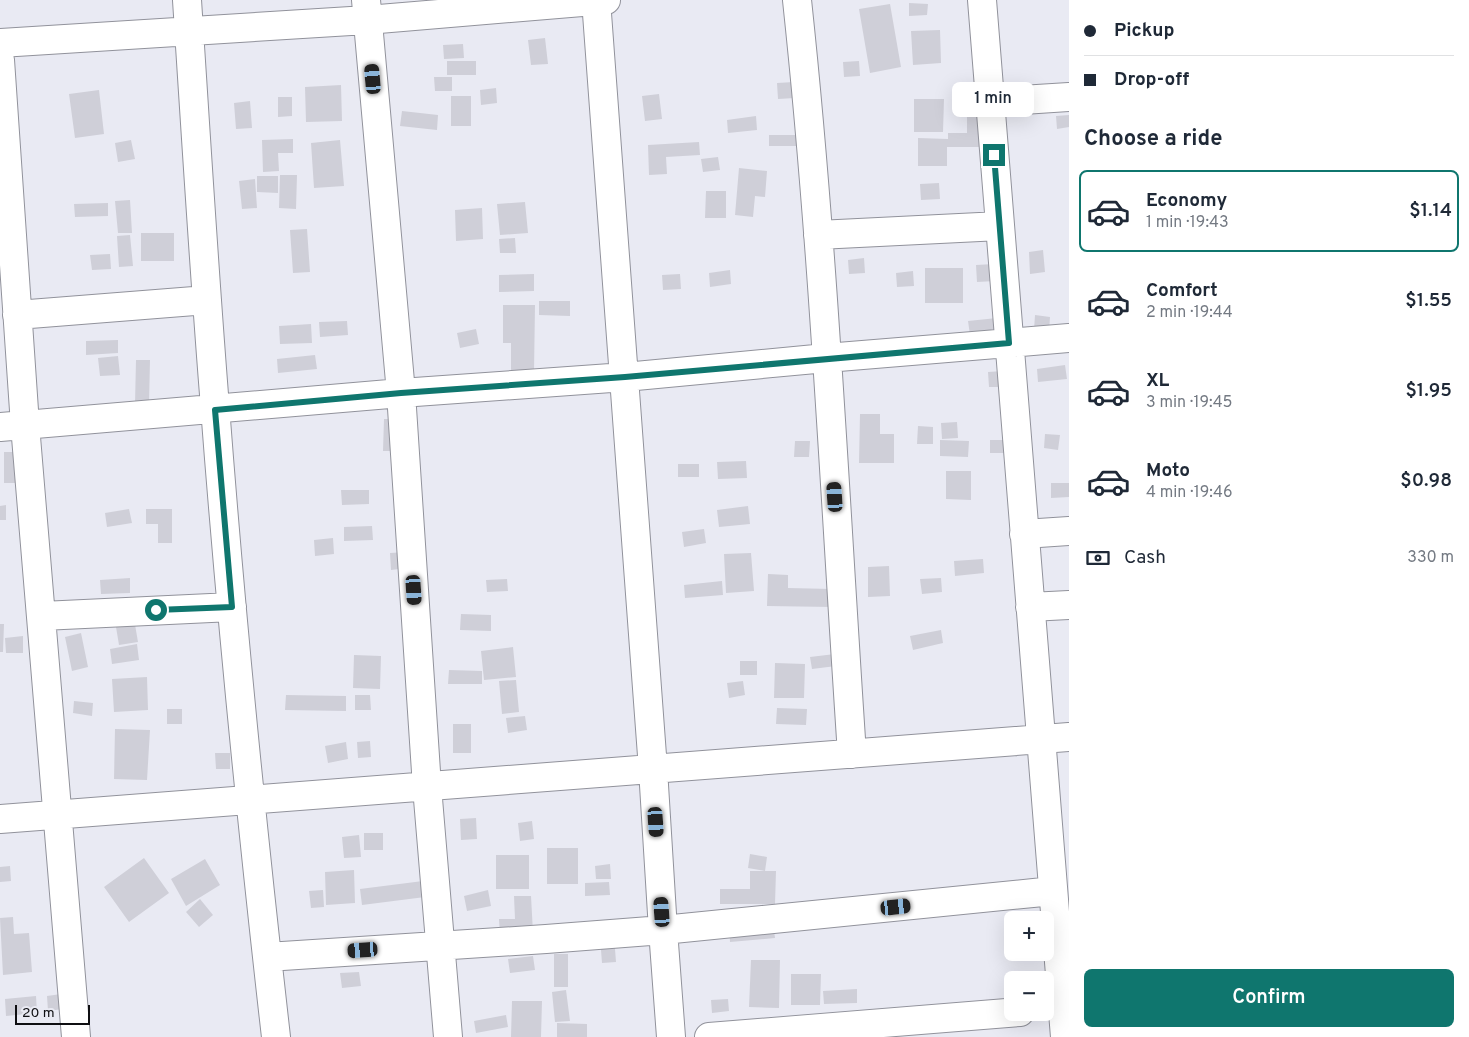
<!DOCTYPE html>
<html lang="en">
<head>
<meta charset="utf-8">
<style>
	body { margin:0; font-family:Overpass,sans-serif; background:#f2f2f3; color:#1f2937; height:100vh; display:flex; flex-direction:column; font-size:19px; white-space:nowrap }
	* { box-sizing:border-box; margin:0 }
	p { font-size:16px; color:#747a83 }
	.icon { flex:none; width:28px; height:28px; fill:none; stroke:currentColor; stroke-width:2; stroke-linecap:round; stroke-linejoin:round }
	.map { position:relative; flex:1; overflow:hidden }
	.details { display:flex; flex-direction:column; background:#fff; width:400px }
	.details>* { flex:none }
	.top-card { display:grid; align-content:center; height:110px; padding:0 15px; background:#fff }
	.fabs { position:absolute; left:1004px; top:911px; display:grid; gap:10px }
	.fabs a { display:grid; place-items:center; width:50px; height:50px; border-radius:8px; background:#fff; box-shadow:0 5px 20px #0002; font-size:25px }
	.scale { position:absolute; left:15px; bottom:12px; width:75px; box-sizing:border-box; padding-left:5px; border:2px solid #0f0f12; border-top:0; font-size:14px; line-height:18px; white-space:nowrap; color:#0f0f12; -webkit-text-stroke:4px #e9eaf3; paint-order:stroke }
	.end { position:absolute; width:22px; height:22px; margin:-11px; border:6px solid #0f766e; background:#fff; box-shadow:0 0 0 2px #fff }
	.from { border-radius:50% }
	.bubble { position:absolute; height:35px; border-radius:8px; background:#fff; box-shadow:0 5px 20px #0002; font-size:16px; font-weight:600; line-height:35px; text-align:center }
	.car { position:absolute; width:15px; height:30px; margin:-15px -8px; border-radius:6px; box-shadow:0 0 4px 1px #0007; background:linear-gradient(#222 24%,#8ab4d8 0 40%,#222 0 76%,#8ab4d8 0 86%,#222 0) }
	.top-card b { display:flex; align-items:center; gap:18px; height:48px; font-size:19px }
	.top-card b+b { border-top:1px solid #e0e1e3 }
	.top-card i { width:12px; height:12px; background:#1f2937 }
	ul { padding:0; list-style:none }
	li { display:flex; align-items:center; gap:15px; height:82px; margin:0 10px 8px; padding:0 5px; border:2px solid transparent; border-radius:8px }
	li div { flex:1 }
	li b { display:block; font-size:19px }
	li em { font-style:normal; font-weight:600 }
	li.selected { border-color:#0f766e }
	li>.icon { width:45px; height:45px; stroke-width:1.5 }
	h2 { padding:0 15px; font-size:22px; line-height:60px }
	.pay { display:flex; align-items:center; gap:12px; height:55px; padding:0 15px; font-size:19px }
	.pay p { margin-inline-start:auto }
	.cta { display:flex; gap:10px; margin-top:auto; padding:10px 15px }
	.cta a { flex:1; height:58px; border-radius:8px; background:#0f766e; color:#fff; font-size:20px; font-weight:600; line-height:58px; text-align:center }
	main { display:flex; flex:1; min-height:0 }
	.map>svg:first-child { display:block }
</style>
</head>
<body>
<main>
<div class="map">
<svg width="1069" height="1037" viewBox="0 0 1069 1037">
	<rect width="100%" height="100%" fill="#e9eaf3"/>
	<path fill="#cfcfd8" d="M909,3L928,4L927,15L909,16Z
		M890,4L901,67L870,73L859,9Z
		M940,30L941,63L913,65L911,31Z
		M545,38L548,64L531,65L528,40Z
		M463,44L464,58L444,59L443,45Z
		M447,61H476V75H447Z
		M859,61L860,76L844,77L843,62Z
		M434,77H452V91H435Z
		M794,82L795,98L778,99L777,83Z
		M341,85L342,121L306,122L305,87Z
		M496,88L497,103L481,105L480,90Z
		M99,90L104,134L75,138L69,94Z
		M659,94L662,119L645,121L642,96Z
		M451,96H471V126H451Z
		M278,97H292V116L278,117Z
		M914,99H944L943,132H914Z
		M250,101L252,128L236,129L234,103Z
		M402,111L438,115L437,130L400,126Z
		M1069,115V127L1057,129L1056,116Z
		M756,116L757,130L728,133L727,120Z
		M967,117H983V147H947V166H918V138L948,139V133H967Z
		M769,135H797V146H769Z
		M293,139V153H278L279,171L263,172L262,140Z
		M131,140L135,159L118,162L115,143Z
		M340,140L344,186L314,188L311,143Z
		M699,142L700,155L666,157L667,174L649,175L648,145Z
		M718,157L720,170L703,172L701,159Z
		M739,168L767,171L765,197L755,196L753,217L735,215Z
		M280,175H297L296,209L279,208Z
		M257,176H278V193L257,192Z
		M255,179L257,208L242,209L239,181Z
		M939,183L940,199L921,200L920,184Z
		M706,191H726V218H705Z
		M130,200L132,233H118L115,201Z
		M525,202L528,233L500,235L497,204Z
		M108,203V216L75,217L74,204Z
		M482,208L483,239L456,241L455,210Z
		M307,229L310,272L293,273L290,230Z
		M141,233H174V261H141Z
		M130,235L133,266L119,267L117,236Z
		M515,238L516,253H500L499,239Z
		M1043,250L1045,272L1030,274L1029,252Z
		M110,254L111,269L92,270L90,255Z
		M864,258L865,273L849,274L848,260Z
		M994,264L995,281L977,282L976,265Z
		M925,268H963V303H925Z
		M730,270L731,284L710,287L709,273Z
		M913,271L914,286L897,287L896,273Z
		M534,274V291L499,292V275Z
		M680,274L681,289L663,290L662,275Z
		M539,301H570V316L539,315Z
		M503,305H535L534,372H511V343H503Z
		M1035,315L1050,317L1049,332L1034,330Z
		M997,318L998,333L970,335L968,321Z
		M347,321L348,335L320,337L319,322Z
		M311,324L312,343L280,344L279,326Z
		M476,329L479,344L460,348L457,333Z
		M118,340V353L86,355V341Z
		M315,355L317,369L278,373L277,359Z
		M118,356L120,375L100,376L98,358Z
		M136,360H150L149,404H135Z
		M1065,365L1067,379L1038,382L1037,369Z
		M1003,371L1004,387H989L988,372Z
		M860,414H880V434H894V463H859Z
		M384,419H400L399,451H383Z
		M957,422L958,438L942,439L941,423Z
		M918,426L933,427V444H917Z
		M1045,434L1060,435L1058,450L1044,448Z
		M940,440L969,441L968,457L940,456Z
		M990,440H1008V453H990Z
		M795,441H810L809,457H794Z
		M4,452H18V483H4Z
		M746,461L747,478L718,479L717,462Z
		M678,464H699V477H678Z
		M946,471H971V500L946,499Z
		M1051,483H1069V497L1051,498Z
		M341,490H369V504L342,505Z
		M6,505V520H0V506Z
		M748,506L750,524L719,527L717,510Z
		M129,509L132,523L107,527L105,513Z
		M146,509H172V543H158V524H146Z
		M372,526L373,540L344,541V527Z
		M704,529L706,543L684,547L682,532Z
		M333,538L334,554L315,556L314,540Z
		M406,552L408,568L391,570L390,553Z
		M751,553L754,591L726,593L724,554Z
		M983,559L984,573L955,576L954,561Z
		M889,566L890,596L868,597V567Z
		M768,574L788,575V588L832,589V607L767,606Z
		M130,578V593L101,594L100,580Z
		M941,578L942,592L922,594L920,579Z
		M507,579L508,591L487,592L486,580Z
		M722,581L723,595L685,598L684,585Z
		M133,613L138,642L119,645L114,615Z
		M461,614L491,615V631L460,630Z
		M0,624H4L3,652H0Z
		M941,630L943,643L913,650L910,636Z
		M81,633L88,667L72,671L65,637Z
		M23,636V653H6L5,638Z
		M137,644L139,660L112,664L110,649Z
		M513,647L516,677L484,680L481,651Z
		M835,654L836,666L812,669L810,657Z
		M354,655L381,656L380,689L353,688Z
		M740,661H757V675H740Z
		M775,663L805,664L804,698H774Z
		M449,670L482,671V684H448Z
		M147,677L148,710L114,712L112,679Z
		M516,680L519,712L502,714L499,681Z
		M743,681L745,695L729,698L727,683Z
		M286,695L346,696V711L285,710Z
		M355,695H370L371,710H355Z
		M74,701L93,703L92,716L73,713Z
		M777,708L807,709L806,725L776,724Z
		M167,709H182V724H167Z
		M525,716L527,730L508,733L506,718Z
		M453,724H471V753H453Z
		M115,729L150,730L147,780L114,779Z
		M370,741L371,757L358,758L357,742Z
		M346,742L348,759L328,763L325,746Z
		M215,753H230V769H216Z
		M476,818L477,839L461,840L460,819Z
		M532,821L534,839L520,841L518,823Z
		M364,833H383V850H364Z
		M359,835L361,857L344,858L342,837Z
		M547,848H578V884H547Z
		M750,854L767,857L765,871L748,868Z
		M496,855H529V889H496Z
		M144,858L169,893L129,922L104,887Z
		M205,859L220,885L186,906L171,879Z
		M610,864L611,879H596L595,866Z
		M10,866L11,881L0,882V867Z
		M354,870L355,903L326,905L325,872Z
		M750,871H776L775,904H720V889H750Z
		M423,881L425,897L362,905L360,889Z
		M609,882L610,895L585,896V883Z
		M323,890L324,907L311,908L309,891Z
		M488,890L491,906L467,911L464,896Z
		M514,896H531L533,933L500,935L499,919H515Z
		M200,899L213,915L199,927L186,912Z
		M13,917L14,934L29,933L32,972L3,975L0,918Z
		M773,922L775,938L730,942L729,926Z
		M614,936L616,962L602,963L600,937Z
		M554,954H568V987H554Z
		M533,956L535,970L510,973L508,959Z
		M751,960H780L779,1008L749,1007Z
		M359,972L361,986L342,988L340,973Z
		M791,974H821L820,1005H791Z
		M857,989V1003L824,1004L823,991Z
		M566,990L570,1021L555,1022L552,992Z
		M61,994L63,1009L48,1011L47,996Z
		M36,996L37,1013L6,1016L5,999Z
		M728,999L729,1011L712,1013L711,1000Z
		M512,1001H542L541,1037H511Z
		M506,1015L508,1027L476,1033L474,1021Z
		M557,1023L587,1024V1037H557Z"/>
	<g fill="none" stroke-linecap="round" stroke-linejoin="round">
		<g stroke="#91929b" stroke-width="30">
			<path id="minor" d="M187,0C196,136 204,271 215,407C231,617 252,827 276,1037
				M366,0L401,393L427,787L448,1037
				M596,0L653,769L663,930L671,1037
				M797,0C824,251 835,503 852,754
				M982,0L1065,1037
				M0,43L367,20L606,0
				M0,60L25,425L76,1037
				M990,102L1069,97
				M818,235L1000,226
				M17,315L207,300
				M0,427L401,393L625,377L826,358L1069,338
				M1024,534L1069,531
				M1030,607L1069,605
				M42,616L232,607
				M0,819L1069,737
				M267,957L546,939L663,930L1053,891
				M709,1037L1020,1012"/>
		</g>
		<use href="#minor" stroke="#fff" stroke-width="28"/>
	</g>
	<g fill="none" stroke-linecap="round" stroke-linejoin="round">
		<path stroke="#0f766e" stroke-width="6" d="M156,610L232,607L215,410L401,393L625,377L1009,343L994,155"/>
	</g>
</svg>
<div class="fabs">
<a>+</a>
<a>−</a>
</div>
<div class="scale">20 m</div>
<i class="end from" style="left:156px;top:610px"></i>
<i class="end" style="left:994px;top:155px"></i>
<div class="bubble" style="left:952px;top:82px;width:82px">1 min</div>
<i class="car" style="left:373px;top:79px;rotate:355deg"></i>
<i class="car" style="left:835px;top:497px;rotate:356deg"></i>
<i class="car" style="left:414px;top:590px;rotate:176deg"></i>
<i class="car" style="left:656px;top:822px;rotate:176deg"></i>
<i class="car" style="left:896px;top:907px;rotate:84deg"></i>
<i class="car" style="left:662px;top:912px;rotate:356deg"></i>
<i class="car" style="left:363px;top:950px;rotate:266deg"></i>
</div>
<section class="details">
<div class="top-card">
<b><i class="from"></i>Pickup</b>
<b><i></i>Drop-off</b>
</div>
<h2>Choose a ride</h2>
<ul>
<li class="selected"><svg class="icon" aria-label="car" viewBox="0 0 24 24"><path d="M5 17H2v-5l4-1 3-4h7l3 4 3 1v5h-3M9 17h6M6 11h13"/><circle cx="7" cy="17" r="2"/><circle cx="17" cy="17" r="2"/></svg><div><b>Economy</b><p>1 min · 19:43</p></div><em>$1.14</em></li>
<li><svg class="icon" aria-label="car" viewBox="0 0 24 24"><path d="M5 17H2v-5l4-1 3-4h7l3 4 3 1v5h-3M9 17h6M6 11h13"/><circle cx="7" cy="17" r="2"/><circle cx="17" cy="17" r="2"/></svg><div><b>Comfort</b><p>2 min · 19:44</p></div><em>$1.55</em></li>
<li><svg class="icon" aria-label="car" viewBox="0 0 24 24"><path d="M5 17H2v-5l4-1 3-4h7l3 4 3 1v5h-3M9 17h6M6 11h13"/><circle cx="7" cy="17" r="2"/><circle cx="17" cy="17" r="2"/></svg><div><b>XL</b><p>3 min · 19:45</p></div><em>$1.95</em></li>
<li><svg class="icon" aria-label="car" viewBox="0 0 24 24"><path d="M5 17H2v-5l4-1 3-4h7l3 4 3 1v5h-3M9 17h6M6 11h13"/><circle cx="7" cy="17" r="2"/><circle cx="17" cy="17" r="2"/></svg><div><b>Moto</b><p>4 min · 19:46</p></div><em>$0.98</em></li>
</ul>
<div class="pay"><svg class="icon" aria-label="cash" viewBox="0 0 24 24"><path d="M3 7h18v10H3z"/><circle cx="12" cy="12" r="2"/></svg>Cash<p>330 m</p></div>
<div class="cta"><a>Confirm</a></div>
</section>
</main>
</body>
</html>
